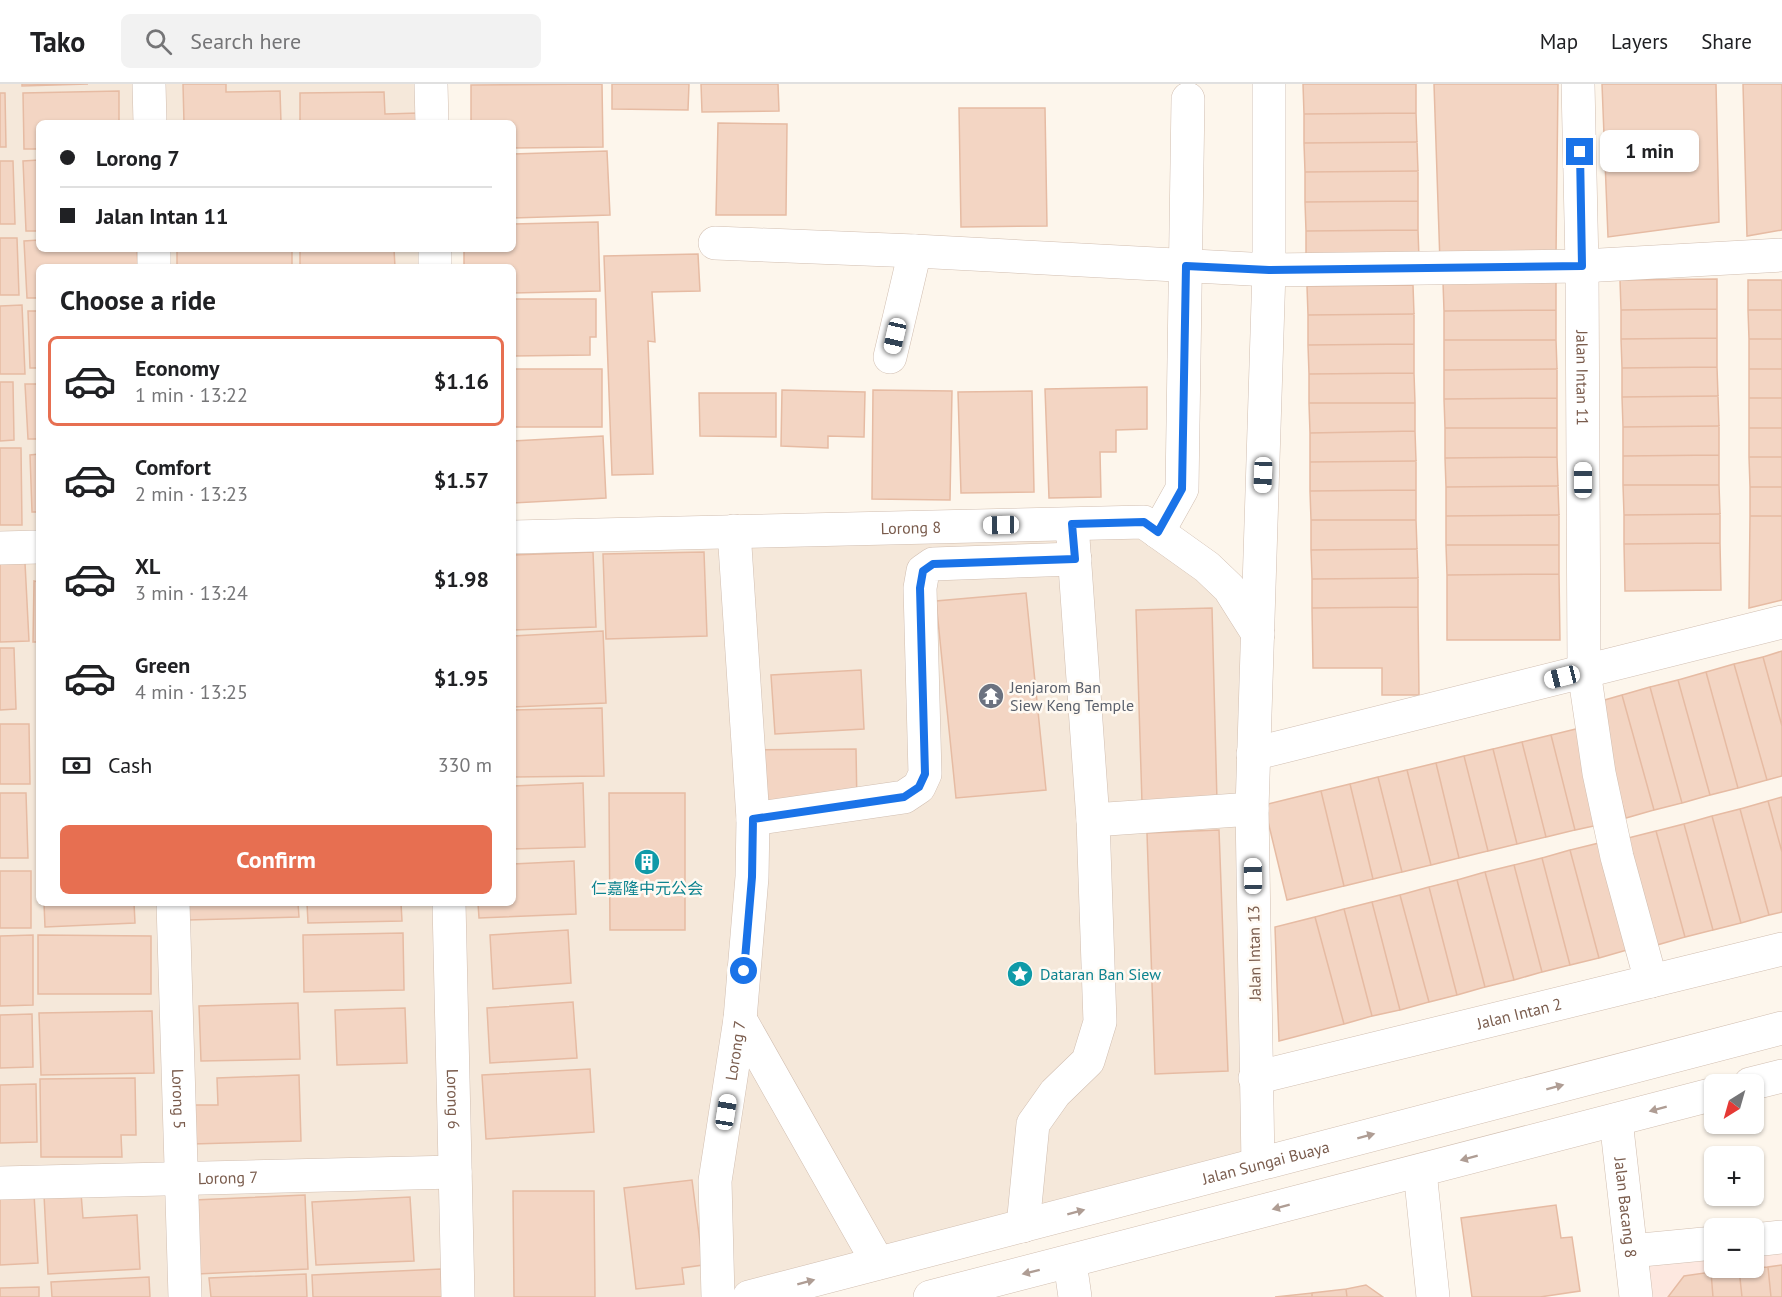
<!DOCTYPE html>
<html lang="en">
<head>
<meta charset="utf-8">
<style>
	body { margin:0; font-family:"PT Sans","Noto Sans SC",sans-serif; background:#f2f2f2; color:#202124; height:100vh; display:flex; flex-direction:column; font-size:22px; white-space:nowrap }
	* { box-sizing:border-box; margin:0 }
	p { font-size:20px; color:#757577 }
	.icon { flex:none; width:33px; height:33px; fill:none; stroke:currentColor; stroke-width:2; stroke-linecap:round; stroke-linejoin:round }
	.map { position:relative; flex:1; overflow:hidden }
	.drawer { position:absolute; left:36px; top:180px; width:480px; height:642px; display:flex; flex-direction:column; background:#fff; border-radius:9px; box-shadow:0 2px 4px #0004 }
	.drawer>* { flex:none }
	.guide { position:absolute; left:36px; top:36px; width:480px; height:132px; border-radius:9px; box-shadow:0 2px 4px #0004; display:grid; align-content:center; height:132px; padding:0 24px; background:#fff }
	.needle { width:39px; rotate:217deg }
	.controls { position:absolute; left:1704px; top:990px; display:grid; gap:12px }
	.controls a { display:grid; place-items:center; width:60px; height:60px; border-radius:9px; background:#fff; box-shadow:0 2px 4px #0004; font-size:30px }
	.end { position:absolute; width:27px; height:27px; margin:-14px; border:8px solid #1a73e8; background:#fff; box-shadow:0 0 0 3px #fff }
	.from { border-radius:50% }
	.bubble { position:absolute; height:42px; border-radius:9px; background:#fff; box-shadow:0 2px 4px #0004; font-size:20px; font-weight:800; line-height:42px; text-align:center }
	.car { position:absolute; width:18px; height:36px; margin:-18px -9px; border-radius:8px; box-shadow:0 0 4px 2px #0007; background:linear-gradient(#fff 24%,#345 0 40%,#fff 0 76%,#345 0 86%,#fff 0) }
	.guide b { display:flex; align-items:center; gap:21px; height:57px; font-size:22px }
	.guide b+b { border-top:2px solid #e0e0e0 }
	.guide i { width:15px; height:15px; background:#202124 }
	ul { padding:0; list-style:none }
	li { display:flex; align-items:center; gap:18px; height:90px; margin:0 12px 9px; padding:0 12px; border:3px solid transparent; border-radius:9px }
	li div { flex:1 }
	li b { display:block; font-size:22px }
	li em { font-style:normal; font-weight:800 }
	li.on { border-color:#e76f51 }
	li>.icon { width:54px; height:54px; stroke-width:1.5 }
	h2 { padding:0 24px; font-size:27px; line-height:72px }
	.pay { display:flex; align-items:center; gap:15px; height:66px; padding:0 24px; font-size:22px }
	.pay p { margin-inline-start:auto }
	.primary-button { display:flex; gap:12px; margin-top:auto; padding:12px 24px }
	.primary-button a { flex:1; height:69px; border-radius:9px; background:#e76f51; color:#fff; font-size:24px; font-weight:800; line-height:69px; text-align:center }
	header { display:flex; align-items:center; gap:36px; box-sizing:border-box; height:84px; padding:0 30px; background:#fff; border-bottom:2px solid #e0e0e0 }
	header strong { font-size:28px }
	nav { display:flex; gap:33px; margin-inline-start:auto; font-size:21px }
	.search { width:420px; height:54px; background:#f2f2f2; display:flex; align-items:center; gap:15px; box-sizing:border-box; padding:0 21px; border-radius:9px; color:#757577; font-size:22px }
	.map>svg:first-child { display:block }
</style>
</head>
<body>
<header>
<strong>Tako</strong>
<div class="search"><svg class="icon" aria-label="search" viewBox="0 0 24 24"><circle cx="10" cy="10" r="6"/><path d="M15 15l6 6"/></svg>Search here</div>
<nav><a>Map</a><a>Layers</a><a>Share</a></nav>
</header>
<div class="map">
<svg width="1782" height="1213" viewBox="0 0 1782 1213">
	<rect width="100%" height="100%" fill="#fdf6ec"/>
	<path fill="#f5e8da" d="M0,0H431L432,39H39V165H435V183H39V819H513V452L1158,448L1258,550V1080L749,1213H0Z"/>
	<path fill="#fde8e0" d="M1782,1165V1213H1649L1645,1178L1714,1172V1184H1754V1168Z"/>
	<path fill="#f3d5c3" stroke="#e6bba3" stroke-width="1.5" d="M22,0H88L22,2Z
		M183,0H226V8L280,7L281,39H184Z
		M602,0L603,63L513,64V39H471V1Z
		M612,0H689L688,26L612,25Z
		M701,0H778L779,27L702,28Z
		M1303,0H1416V29L1304,30Z
		M1434,0H1558L1556,171L1440,179Z
		M1602,0H1716L1719,138L1608,153Z
		M1743,0H1782V146L1747,152Z
		M119,7V39H39V65H24L23,9Z
		M384,8L385,30L418,29V39H300V9Z
		M0,9H5L6,63H0Z
		M959,24H1045L1047,142L961,143Z
		M1416,29L1417,58L1304,59V30Z
		M718,39L787,40L786,131H716Z
		M1417,58L1418,87L1305,88L1304,59Z
		M607,67L610,131L513,134V70Z
		M39,76V147H26L23,77Z
		M0,77H13L15,140H0Z
		M1418,87V117L1305,118V88Z
		M1418,117V146L1306,147L1305,118Z
		M598,138L600,207L513,209V183H464V165H513V140Z
		M1418,146L1419,175L1306,177V147Z
		M0,154H17L19,211H0Z
		M39,156V165H137L138,183H39V214H27L24,157Z
		M177,165H292V183H177Z
		M300,165H394L395,183H300Z
		M698,170L700,207L652,208L655,258L648,257L653,390L612,391L604,172Z
		M1717,195V225L1621,226L1620,196Z
		M1748,196H1782V226H1748Z
		M1556,197V226L1444,227L1443,198Z
		M1413,201L1414,230L1308,231L1307,202Z
		M513,215H596V253H590V271L513,272Z
		M22,221L25,290H0V222Z
		M1717,225V254L1621,255V226Z
		M1556,226V256H1444V227Z
		M1748,226H1782V255H1749Z
		M28,227H39V284H30Z
		M1414,230V260L1308,261V231Z
		M1717,254V283L1622,284L1621,255Z
		M1749,255H1782V285H1749Z
		M1444,256H1556L1557,285L1444,286Z
		M1414,260V289L1309,290L1308,261Z
		M1717,283L1718,312L1622,313V284Z
		M513,285H602V343H513Z
		M1557,285V314L1444,315V286Z
		M1749,285H1782V314H1749Z
		M1414,289L1415,319H1309V290Z
		M0,298H13L14,356L0,357Z
		M25,300H39V355H28Z
		M1147,303V345L1116,346V368H1100L1101,413L1049,414L1045,305Z
		M782,306L865,308L864,353L828,352V364L781,362Z
		M873,306L952,307L950,416L872,415Z
		M1032,307L1034,408L961,409L958,308Z
		M699,309H776V353L700,352Z
		M1718,312L1719,342L1623,343L1622,313Z
		M1557,314V344H1445L1444,315Z
		M1749,314H1782V344H1749Z
		M1309,319H1415V347L1310,349Z
		M1719,342V371L1623,372V343Z
		M1445,344H1557V373L1445,374Z
		M1749,344H1782V373H1749Z
		M1415,347L1416,377L1310,378V349Z
		M603,352L606,414L513,419V357Z
		M0,364H21L22,441H0Z
		M39,370V428H32L30,371Z
		M1719,371V401H1623V372Z
		M1557,373L1558,402L1446,403L1445,374Z
		M1749,373H1782V403H1750Z
		M1416,377V406L1310,407V378Z
		M1623,401H1719L1720,430L1624,431Z
		M1558,402L1559,431L1446,432V403Z
		M1750,403H1782V432H1750Z
		M1416,406V436H1311L1310,407Z
		M1720,430V459L1624,460V431Z
		M1559,431V461H1446V432Z
		M1750,432H1782V516L1749,524Z
		M1311,436H1416L1417,465L1311,466Z
		M1720,459L1721,506L1625,507L1624,460Z
		M1446,461H1559V490L1447,491Z
		M1417,465L1418,494L1312,495L1311,466Z
		M593,468L596,543L513,546V471Z
		M704,468L707,552L606,555L603,470Z
		M25,479L29,557L0,558V480Z
		M1559,490L1560,556H1447V491Z
		M1418,494V523L1312,524V495Z
		M34,497L39,498V558H33Z
		M1026,509L1046,706L956,714L936,517Z
		M1418,523L1419,611H1382V584H1313L1312,524Z
		M1212,524L1217,718L1142,719L1136,526Z
		M603,547L606,619L513,623V552Z
		M0,564H14L16,625L0,626Z
		M1782,567V642L1763,573Z
		M1763,573L1782,642V692L1767,696L1734,580Z
		M1734,580L1767,696L1738,704L1706,588Z
		M861,586L864,645L775,650L771,591Z
		M1706,588L1738,704L1710,711L1678,596Z
		M1678,596L1710,711L1682,719L1650,603Z
		M1650,603L1682,719L1654,726L1622,611Z
		M1622,611L1654,726L1626,734L1594,619Z
		M602,624L604,692L513,693V626Z
		M0,640H29L30,700H0Z
		M1580,644L1603,740L1575,746L1551,651Z
		M1551,651L1575,746L1546,753L1522,658Z
		M1522,658L1546,753L1517,760L1493,665Z
		M856,665L857,723L740,724V666Z
		M1493,665L1517,760L1488,767L1464,672Z
		M1464,672L1488,767L1459,774L1436,679Z
		M1436,679L1459,774L1431,781L1407,686Z
		M1407,686L1431,781L1402,788L1378,693Z
		M1378,693L1402,788L1373,795L1350,700Z
		M583,699L585,763L513,765V702Z
		M1350,700L1373,795L1344,802L1321,707Z
		M1321,707L1344,802L1287,816L1264,721Z
		M0,709H26L28,774H0Z
		M609,709H685V846H610Z
		M37,710H39V775L38,776Z
		M1782,713V768L1768,717Z
		M1768,717L1782,768V828L1769,831L1740,725Z
		M1740,725L1769,831L1741,839L1712,732Z
		M1712,732L1741,839L1713,846L1684,740Z
		M1684,740L1713,846L1685,853L1656,747Z
		M1219,746L1228,987L1155,990L1147,749Z
		M1656,747L1685,853L1657,861L1628,754Z
		M1599,759L1627,866L1599,874L1570,766Z
		M1570,766L1599,874L1570,881L1542,774Z
		M1542,774L1570,881L1542,888L1514,781Z
		M574,777L576,830L479,834L478,819H513V780Z
		M1514,781L1542,888L1514,896L1485,788Z
		M0,787H31V844H0Z
		M1485,788L1514,896L1485,903L1457,796Z
		M1457,796L1485,903L1457,911L1429,803Z
		M1429,803L1457,911L1429,918L1400,811Z
		M1400,811L1429,918L1400,926L1372,818Z
		M1372,818L1400,926L1372,932L1344,825Z
		M44,819H134L135,839L45,843Z
		M186,819H298L299,833L187,836Z
		M307,819H401L402,837L308,839Z
		M1344,825L1372,932L1344,940L1315,833Z
		M1315,833L1344,940L1279,957L1275,843Z
		M568,846L571,899L493,905L490,851Z
		M403,849L404,906L304,908L303,851Z
		M33,851V921L0,922V852Z
		M38,851L151,852V910H38Z
		M573,918L577,974L490,979L487,924Z
		M298,919L300,975L201,977L199,922Z
		M405,924L407,979L337,981L335,926Z
		M152,927L154,989L41,991L39,929Z
		M32,930L33,983L0,984V931Z
		M590,985L594,1048L486,1055L482,991Z
		M299,991L301,1057L192,1060V1021H218L217,994Z
		M135,994L136,1051H121L122,1073H41L40,995Z
		M36,1000L37,1058L0,1059V1001Z
		M692,1096L703,1181L682,1184L684,1200L636,1205L624,1104Z
		M513,1107H594L595,1213H514Z
		M81,1109L83,1134L137,1131L140,1185L48,1190L44,1111Z
		M34,1110L38,1179L0,1181V1113Z
		M305,1111L308,1185L197,1190L194,1116Z
		M410,1113L414,1177L316,1181L312,1118Z
		M1556,1121L1561,1154L1572,1153L1580,1207L1540,1213H1472L1461,1134Z
		M1782,1181V1213H1771L1768,1183Z
		M1768,1183L1771,1213H1742L1739,1185Z
		M441,1185L442,1213H313L312,1191Z
		M1739,1185L1742,1213H1713L1711,1188Z
		M1711,1188L1713,1213H1668L1684,1192Z
		M306,1190L307,1213H211L209,1194Z
		M149,1193L150,1213H52L51,1198Z
		M1366,1201L1383,1213H1347L1346,1205Z
		M39,1203V1213H0V1204Z
		M1346,1205L1347,1213H1312V1209Z
		M1312,1209V1213H1275Z"/>
	<g fill="none" stroke-linecap="round" stroke-linejoin="round">
		<g stroke="#d1beb0" stroke-width="34">
			<g id="minor">
				<path d="M149,0L150,39"/>
				<path d="M431,0L432,39"/>
				<path id="s1" d="M1578,0L1582,182L1584,587L1599,689L1617,773L1651,897"/>
				<path d="M715,159L915,167L1269,186L1582,182L1782,171"/>
				<path d="M154,165V183"/>
				<path d="M435,165V183"/>
				<path d="M890,273L915,167"/>
				<path d="M1158,448L1182,405L1188,15"/>
				<path id="s2" d="M513,453L1144,438L1207,483L1229,504L1258,550"/>
				<path d="M1073,454L1093,736"/>
				<path d="M0,464L39,463"/>
				<path d="M1253,670L1782,538"/>
				<path d="M753,735L904,713L919,703L925,690L920,504L923,487L933,480L1075,475"/>
				<path id="s3" d="M173,819L185,1213"/>
				<path id="s4" d="M449,819L458,1213"/>
				<path d="M740,935L878,1179"/>
				<path id="s5" d="M1255,994L1782,865"/>
				<path d="M1750,1000L1782,992"/>
				<path id="s6" d="M1616,1036L1636,1213"/>
				<path d="M1258,1080L1252,725L1269,186V0"/>
				<path d="M1420,1087L1433,1213"/>
				<path id="s7" d="M0,1099L455,1088"/>
				<path d="M1023,1142L1033,1040L1055,1009L1088,977L1100,938L1093,736L1252,725"/>
				<path d="M1754,1156L1782,1153"/>
				<path d="M1631,1167L1714,1159"/>
				<path d="M1070,1178L1075,1213"/>
				<path id="s8" d="M718,1213L715,1097L740,935L752,793L753,735L734,447"/>
				<path id="s9" d="M749,1213L1782,944"/>
				<path d="M930,1213L1714,1010"/>
			</g>
		</g>
		<use href="#minor" stroke="#fff" stroke-width="33"/>
	</g>
	<defs><path id="oneway-solid" d="M-6-.8H1V-3.2L6.5 0L1 3.2V.8H-6Z" transform="scale(1.5)"/></defs>
	<g fill="#af9d94">
		<use href="#oneway-solid" transform="translate(1555 1003) rotate(-15)"/>
		<use href="#oneway-solid" transform="translate(1658 1025) rotate(165)"/>
		<use href="#oneway-solid" transform="translate(1366 1052) rotate(-15)"/>
		<use href="#oneway-solid" transform="translate(1469 1074) rotate(165)"/>
		<use href="#oneway-solid" transform="translate(1281 1123) rotate(165)"/>
		<use href="#oneway-solid" transform="translate(1076 1128) rotate(-15)"/>
		<use href="#oneway-solid" transform="translate(1031 1188) rotate(166)"/>
		<use href="#oneway-solid" transform="translate(806 1198) rotate(-15)"/>
	</g>
	<g fill="none" stroke-linecap="round" stroke-linejoin="round">
		<path stroke="#1a73e8" stroke-width="8" d="M744,887L752,793L753,735L904,713L919,703L925,690L920,504L923,487L933,480L1075,475L1072,440L1144,438L1158,448L1182,405L1186,182L1269,186L1582,182L1580,68"/>
	</g>
	<defs>
		<g id="temple-disc" transform="scale(1.35)"><circle r="9.5" fill="#6b7280" stroke="#fffaf3"/><path d="M0-6L5-2H3V0L6.5 2.5H4V6H1.5V3h-3V6H-4V2.5H-6.5L-3 0V-2H-5Z" fill="#fff"/></g>
		<g id="building-disc" transform="scale(1.35)"><circle r="9.5" fill="#0f9aa8" stroke="#fffaf3"/><path d="M-4-6H4V6H1V3H-1V6H-4ZM-2.5-4.3h1.7v1.8h-1.7ZM.8-4.3h1.7v1.8H.8ZM-2.5-1h1.7V.8h-1.7ZM.8-1h1.7V.8H.8Z" fill="#fff"/></g>
		<g id="sight-disc" transform="scale(1.35)"><circle r="9.5" fill="#0f9aa8" stroke="#fffaf3"/><path d="M0-6L1.8-2.2L6-1.7L2.9 1.2L3.7 5.4L0 3.3L-3.7 5.4L-2.9 1.2L-6-1.7L-1.8-2.2Z" fill="#fff"/></g>
	</defs>
	<g fill-rule="evenodd">
		<use href="#temple-disc" x="991" y="612"/>
		<use href="#building-disc" x="647" y="778"/>
		<use href="#sight-disc" x="1020" y="890"/>
	</g>
	<g text-anchor="middle" dominant-baseline="central" stroke-width="5" stroke-linejoin="round" paint-order="stroke">
		<g font-size="16" fill="#7a5c4d" stroke="#fffaf3">
			<text stroke="none"><textPath href="#s1" startOffset="294">Jalan Intan 11</textPath></text>
			<text stroke="none"><textPath href="#s2" startOffset="398">Lorong 8</textPath></text>
			<text transform="translate(1254 869) rotate(-91)">Jalan Intan 13</text>
			<text stroke="none"><textPath href="#s5" startOffset="272">Jalan Intan 2</textPath></text>
			<text stroke="none"><textPath href="#s8" startOffset="248">Lorong 7</textPath></text>
			<text stroke="none"><textPath href="#s3" startOffset="196">Lorong 5</textPath></text>
			<text stroke="none"><textPath href="#s4" startOffset="196">Lorong 6</textPath></text>
			<text stroke="none"><textPath href="#s9" startOffset="534">Jalan Sungai Buaya</textPath></text>
			<text stroke="none"><textPath href="#s7" startOffset="228">Lorong 7</textPath></text>
			<text stroke="none"><textPath href="#s6" startOffset="88">Jalan Bacang 8</textPath></text>
		</g>
		<g font-size="16" fill="#5b616d" stroke="#fffaf3" text-anchor="start">
			<text x="1010" y="603">Jenjarom Ban<tspan x="1010" dy="18">Siew Keng Temple</tspan></text>
		</g>
		<g font-size="16" fill="#0d838f" stroke="#fffaf3">
			<text x="647" y="804">仁嘉隆中元公会</text>
			<text x="1040" y="890" text-anchor="start">Dataran Ban Siew</text>
		</g>
	</g>
</svg>
<div class="controls">
<a><svg class="needle" viewBox="-14 -14 28 28"><path d="M0-13l5 13h-10z" fill="#e53935"/><path d="M0 13l5-13h-10z" fill="#757577"/></svg></a>
<a>+</a>
<a>−</a>
</div>
<i class="end from" style="left:744px;top:887px"></i>
<i class="end" style="left:1580px;top:68px"></i>
<div class="bubble" style="left:1600px;top:46px;width:99px">1 min</div>
<i class="car" style="left:895px;top:252px;rotate:193deg"></i>
<i class="car" style="left:1263px;top:391px;rotate:182deg"></i>
<i class="car" style="left:1583px;top:396px;rotate:0deg"></i>
<i class="car" style="left:1001px;top:441px;rotate:269deg"></i>
<i class="car" style="left:1562px;top:593px;rotate:256deg"></i>
<i class="car" style="left:1253px;top:792px;rotate:359deg"></i>
<i class="car" style="left:726px;top:1028px;rotate:9deg"></i>
<div class="guide">
<b><i class="from"></i>Lorong 7</b>
<b><i></i>Jalan Intan 11</b>
</div>
<section class="drawer">
<h2>Choose a ride</h2>
<ul>
<li class="on"><svg class="icon" aria-label="car" viewBox="0 0 24 24"><path d="M5 17H2v-5l4-1 3-4h7l3 4 3 1v5h-3M9 17h6M6 11h13"/><circle cx="7" cy="17" r="2"/><circle cx="17" cy="17" r="2"/></svg><div><b>Economy</b><p>1 min · 13:22</p></div><em>$1.16</em></li>
<li><svg class="icon" aria-label="car" viewBox="0 0 24 24"><path d="M5 17H2v-5l4-1 3-4h7l3 4 3 1v5h-3M9 17h6M6 11h13"/><circle cx="7" cy="17" r="2"/><circle cx="17" cy="17" r="2"/></svg><div><b>Comfort</b><p>2 min · 13:23</p></div><em>$1.57</em></li>
<li><svg class="icon" aria-label="car" viewBox="0 0 24 24"><path d="M5 17H2v-5l4-1 3-4h7l3 4 3 1v5h-3M9 17h6M6 11h13"/><circle cx="7" cy="17" r="2"/><circle cx="17" cy="17" r="2"/></svg><div><b>XL</b><p>3 min · 13:24</p></div><em>$1.98</em></li>
<li><svg class="icon" aria-label="car" viewBox="0 0 24 24"><path d="M5 17H2v-5l4-1 3-4h7l3 4 3 1v5h-3M9 17h6M6 11h13"/><circle cx="7" cy="17" r="2"/><circle cx="17" cy="17" r="2"/></svg><div><b>Green</b><p>4 min · 13:25</p></div><em>$1.95</em></li>
</ul>
<div class="pay"><svg class="icon" aria-label="cash" viewBox="0 0 24 24"><path d="M3 7h18v10H3z"/><circle cx="12" cy="12" r="2"/></svg>Cash<p>330 m</p></div>
<div class="primary-button"><a>Confirm</a></div>
</section>
</div>
</body>
</html>
